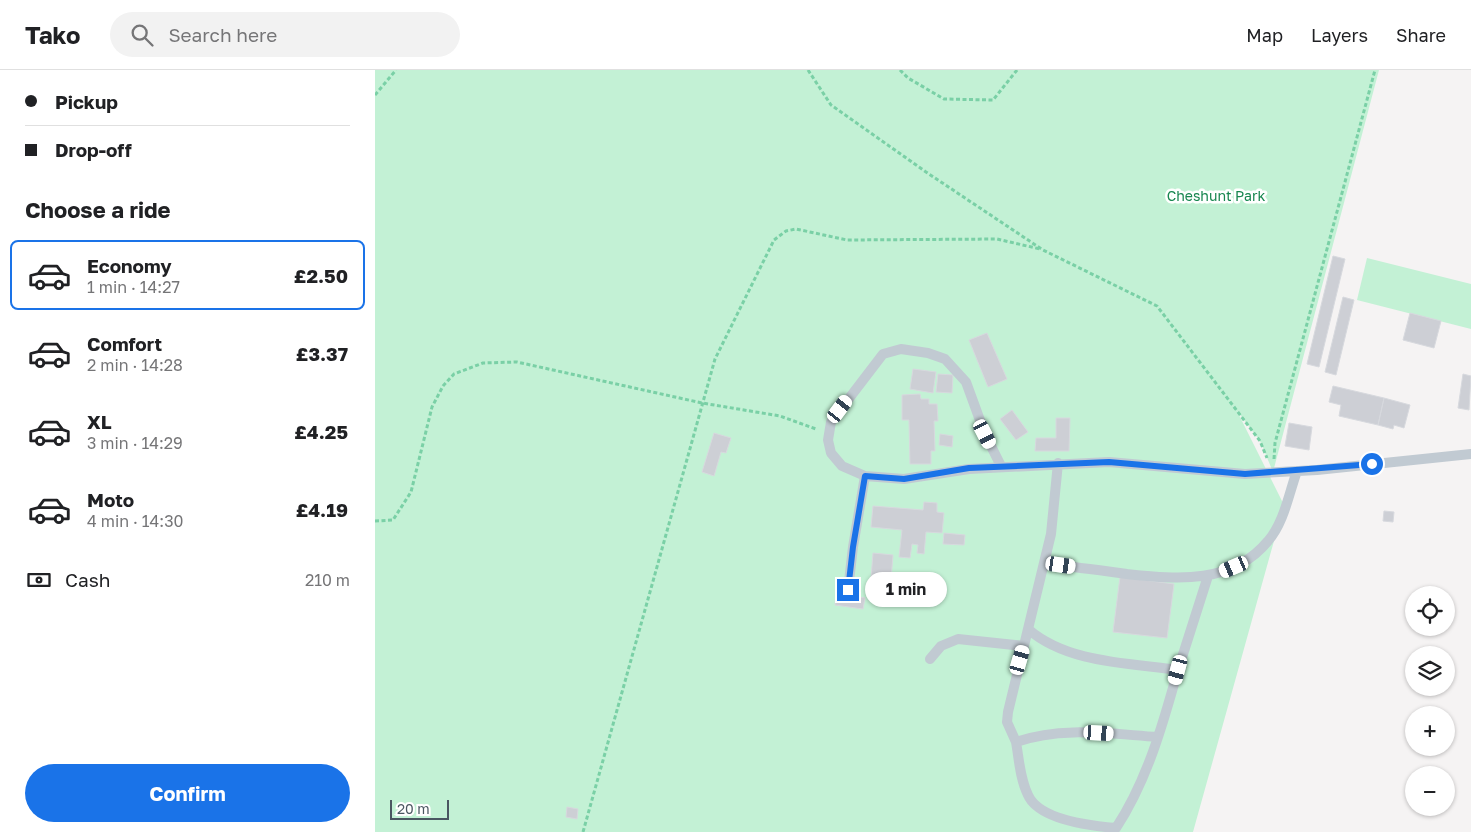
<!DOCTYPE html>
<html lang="en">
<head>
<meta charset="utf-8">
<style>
	body { margin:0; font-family:"Golos Text",sans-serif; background:#f2f2f2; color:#202124; height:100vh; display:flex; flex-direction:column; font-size:19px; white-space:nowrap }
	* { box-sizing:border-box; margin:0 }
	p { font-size:16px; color:#757577 }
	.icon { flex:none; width:28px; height:28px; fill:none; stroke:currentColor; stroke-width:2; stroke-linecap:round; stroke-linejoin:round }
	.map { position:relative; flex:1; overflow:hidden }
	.panel { display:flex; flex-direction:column; background:#fff; width:375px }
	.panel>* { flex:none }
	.guide { display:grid; align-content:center; height:110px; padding:0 25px; background:#fff }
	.controls { position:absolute; left:1030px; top:516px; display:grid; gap:10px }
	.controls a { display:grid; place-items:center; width:50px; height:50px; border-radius:50%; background:#fff; box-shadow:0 1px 4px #0004; font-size:25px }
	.scale { position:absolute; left:15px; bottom:12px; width:59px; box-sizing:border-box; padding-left:5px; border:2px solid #4a5661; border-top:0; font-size:14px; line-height:18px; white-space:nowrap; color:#4a5661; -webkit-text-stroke:4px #fff; paint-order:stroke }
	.end { position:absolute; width:22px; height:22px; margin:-11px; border:6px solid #1a73e8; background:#fff; box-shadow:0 0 0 2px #fff }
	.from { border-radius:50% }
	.bubble { position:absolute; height:35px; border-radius:18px; background:#fff; box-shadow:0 1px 4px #0004; font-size:16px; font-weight:700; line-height:35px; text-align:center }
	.car { position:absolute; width:15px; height:30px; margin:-15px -8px; border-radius:6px; box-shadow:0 0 4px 1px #0007; background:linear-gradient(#fff 24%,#345 0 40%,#fff 0 76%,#345 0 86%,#fff 0) }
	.guide b { display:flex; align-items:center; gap:18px; height:48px; font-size:19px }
	.guide b+b { border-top:1px solid #e0e0e0 }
	.guide i { width:12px; height:12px; background:#202124 }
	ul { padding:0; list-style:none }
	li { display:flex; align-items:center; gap:15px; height:70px; margin:0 10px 8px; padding:0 15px; border:2px solid transparent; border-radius:8px }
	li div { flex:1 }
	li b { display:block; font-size:19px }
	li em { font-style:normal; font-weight:700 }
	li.selected { border-color:#1a73e8 }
	li>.icon { width:45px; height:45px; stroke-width:1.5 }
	h2 { padding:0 25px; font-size:22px; line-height:60px }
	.pay { display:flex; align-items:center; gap:12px; height:55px; padding:0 25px; font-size:19px }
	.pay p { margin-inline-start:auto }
	.button { display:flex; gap:10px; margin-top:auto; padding:10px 25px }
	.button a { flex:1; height:58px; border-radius:30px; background:#1a73e8; color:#fff; font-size:20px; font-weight:700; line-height:58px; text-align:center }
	header { display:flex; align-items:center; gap:30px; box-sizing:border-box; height:70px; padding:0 25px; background:#fff; border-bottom:1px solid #e0e0e0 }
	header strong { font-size:24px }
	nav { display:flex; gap:28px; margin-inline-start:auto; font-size:18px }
	.search { width:350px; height:45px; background:#f2f2f2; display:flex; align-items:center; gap:12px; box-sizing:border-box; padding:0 18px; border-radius:28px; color:#757577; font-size:19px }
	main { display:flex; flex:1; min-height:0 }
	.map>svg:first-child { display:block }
</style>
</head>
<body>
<header>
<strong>Tako</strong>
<div class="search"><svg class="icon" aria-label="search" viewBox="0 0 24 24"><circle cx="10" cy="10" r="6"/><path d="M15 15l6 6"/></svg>Search here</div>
<nav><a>Map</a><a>Layers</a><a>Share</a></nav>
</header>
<main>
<section class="panel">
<div class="guide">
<b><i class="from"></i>Pickup</b>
<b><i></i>Drop-off</b>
</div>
<h2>Choose a ride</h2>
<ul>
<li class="selected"><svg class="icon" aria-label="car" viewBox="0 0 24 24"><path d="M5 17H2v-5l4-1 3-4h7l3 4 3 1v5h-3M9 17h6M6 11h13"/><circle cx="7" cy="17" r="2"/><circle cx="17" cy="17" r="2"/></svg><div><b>Economy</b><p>1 min · 14:27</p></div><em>£2.50</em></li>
<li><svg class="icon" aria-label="car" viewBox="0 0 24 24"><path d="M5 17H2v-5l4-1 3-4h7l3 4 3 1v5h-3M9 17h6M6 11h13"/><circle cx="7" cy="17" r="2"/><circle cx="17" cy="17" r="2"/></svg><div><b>Comfort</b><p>2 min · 14:28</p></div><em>£3.37</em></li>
<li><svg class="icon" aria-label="car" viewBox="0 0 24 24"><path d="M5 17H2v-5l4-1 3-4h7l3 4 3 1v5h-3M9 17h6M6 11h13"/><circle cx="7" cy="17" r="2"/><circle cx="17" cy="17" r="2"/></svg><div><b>XL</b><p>3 min · 14:29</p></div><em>£4.25</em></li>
<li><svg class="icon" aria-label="car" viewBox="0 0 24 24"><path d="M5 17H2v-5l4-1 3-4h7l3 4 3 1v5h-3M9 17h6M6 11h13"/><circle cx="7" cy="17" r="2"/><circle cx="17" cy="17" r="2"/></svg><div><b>Moto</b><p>4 min · 14:30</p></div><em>£4.19</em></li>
</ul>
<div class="pay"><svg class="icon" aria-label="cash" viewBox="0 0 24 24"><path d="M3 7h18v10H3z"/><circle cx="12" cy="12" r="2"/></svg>Cash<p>210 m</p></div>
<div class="button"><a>Confirm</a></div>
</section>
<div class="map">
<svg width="1096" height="762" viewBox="0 0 1096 762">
	<rect width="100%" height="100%" fill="#f5f3f3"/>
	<path fill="#c3f1d5" d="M0,0H1004L898,402L885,371L862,341L909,435L818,762H0Z
		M992,188L1096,214V259L982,230Z"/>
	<path fill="#cdcfd5" stroke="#d7d9de" d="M958,186L970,189L944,297L932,294Z
		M968,227L979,230L961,305L950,302Z
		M1035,243L1066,251L1059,278L1028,270Z
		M612,263L632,309L613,317L594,270Z
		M538,299L561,302L558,323L535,319Z
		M563,304L578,305L577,323L561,322Z
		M1088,304L1096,306L1094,340L1083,338Z
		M958,316L1009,328L1003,355L964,346L966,335L954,332Z
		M545,324L546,329H554V334H562L563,351H559L560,381H556V394H535L534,350H527V325Z
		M1009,328L1035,335L1029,358L1019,355L1018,359L1003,355Z
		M637,340L653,362L641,370L625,349Z
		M681,348H695L694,381H660L661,368H681Z
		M914,353L937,357L934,380L910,376Z
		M339,363L356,368L351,383L346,382L339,406L327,402Z
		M565,364L578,366L577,377L564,375Z
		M549,432L562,433V442L569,443L567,463L551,462L549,484L542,483L543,475L537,474L535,488L524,487L527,460L496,457L498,436L548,440Z
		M1009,441L1019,442L1018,452L1008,451Z
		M569,463L590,465L589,475L568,474Z
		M498,483L518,485L515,522L495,521Z
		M745,507L799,514L792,568L738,562Z
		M461,523L490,528L488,539L460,535Z
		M192,737L203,739L202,749L191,747Z"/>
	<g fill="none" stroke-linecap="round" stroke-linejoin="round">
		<path stroke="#7ad0a6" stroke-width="3" stroke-dasharray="4 2.5" stroke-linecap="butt" d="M433,0L456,35L551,102L668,180L782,236L885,371L892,388
			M525,0L533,8L569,29L618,30L642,0
			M0,25L21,0
			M899,389L900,373L1000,0
			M0,451L18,450L36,422L57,337L68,316L79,304L108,293L142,292L327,333L405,346L441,359
			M208,762L340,289L399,170L411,161L421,159L472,170L622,169L665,179"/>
		<path stroke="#c1cad2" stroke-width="10" d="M683,393L676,464L653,559C692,593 753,593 803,600C788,654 772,711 741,758C717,756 664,750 653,725C645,709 644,689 641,672C687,656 735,664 783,667
			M626,396L610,364L591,312L570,289L553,283L526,279L508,284L456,352L453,370L456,383L467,396L490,406L529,409L594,399L734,392L870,404L942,400L1096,384
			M669,493C696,497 724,500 752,504C802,509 857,515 893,471C909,453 914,423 922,401
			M473,520L478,477L490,406
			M555,589L566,576L583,569L649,576
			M803,600L833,506
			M641,672L632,652L633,642L653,559"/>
	</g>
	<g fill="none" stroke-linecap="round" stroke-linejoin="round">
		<path stroke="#1a73e8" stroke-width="6" d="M473,520L478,477L490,406L529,409L594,398L734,392L870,404L997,394"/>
	</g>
	<g text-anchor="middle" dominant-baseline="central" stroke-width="5" stroke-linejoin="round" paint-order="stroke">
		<g font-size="14" fill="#17864f" stroke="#fff">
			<text x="841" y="125">Cheshunt Park</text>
		</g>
	</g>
</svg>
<div class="controls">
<a><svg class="icon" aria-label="locate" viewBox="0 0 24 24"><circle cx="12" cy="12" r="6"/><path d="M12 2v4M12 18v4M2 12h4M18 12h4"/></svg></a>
<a><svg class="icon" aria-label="layers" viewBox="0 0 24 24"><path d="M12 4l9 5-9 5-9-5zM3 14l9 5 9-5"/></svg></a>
<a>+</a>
<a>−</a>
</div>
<div class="scale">20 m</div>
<i class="end from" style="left:997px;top:394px"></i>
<i class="end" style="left:473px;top:520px"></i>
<div class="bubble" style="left:490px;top:502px;width:82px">1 min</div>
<i class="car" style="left:465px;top:339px;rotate:37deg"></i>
<i class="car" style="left:610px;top:364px;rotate:153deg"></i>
<i class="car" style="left:686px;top:495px;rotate:98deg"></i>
<i class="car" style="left:859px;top:497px;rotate:247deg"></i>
<i class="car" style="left:645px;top:590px;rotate:16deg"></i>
<i class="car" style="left:803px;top:600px;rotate:195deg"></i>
<i class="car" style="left:724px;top:663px;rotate:93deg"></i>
</div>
</main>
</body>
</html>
